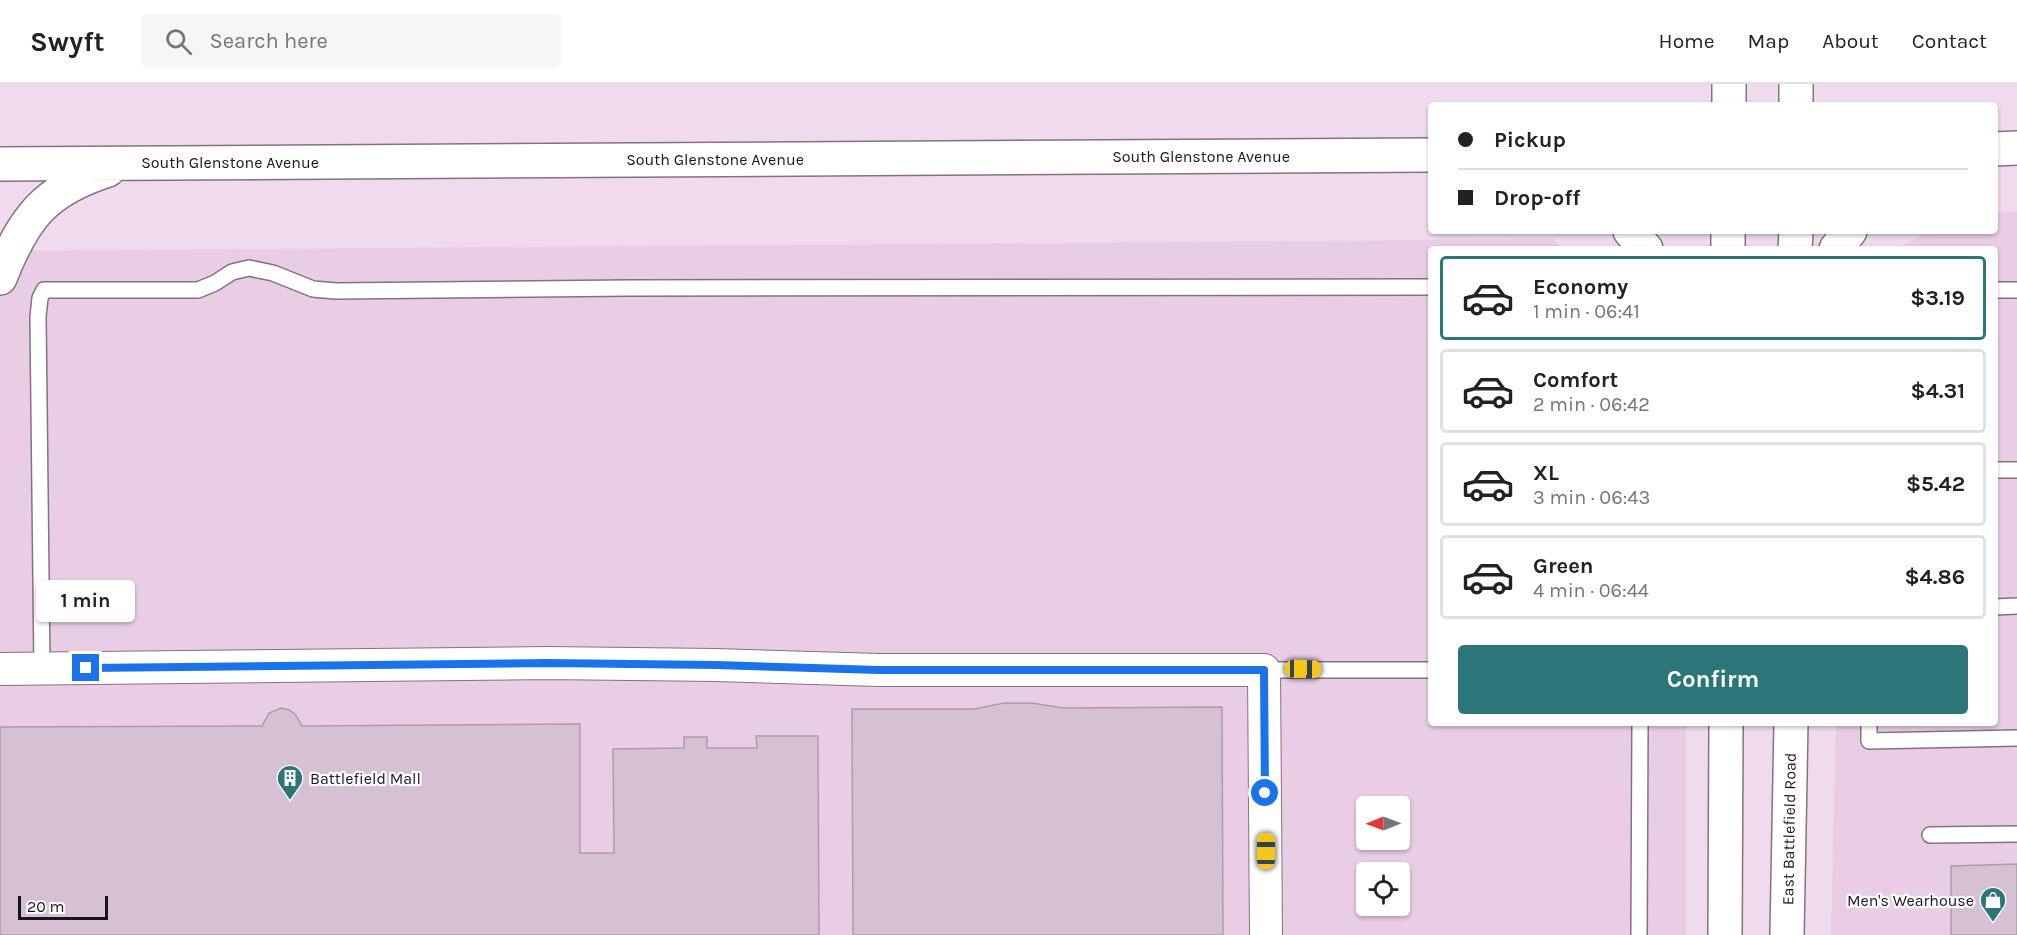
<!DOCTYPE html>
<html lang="en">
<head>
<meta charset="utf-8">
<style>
	body { margin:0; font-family:Karla,sans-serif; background:#f6f6f6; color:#222; height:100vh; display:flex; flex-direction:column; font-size:22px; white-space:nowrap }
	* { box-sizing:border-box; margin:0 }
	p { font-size:20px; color:#767676 }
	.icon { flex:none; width:33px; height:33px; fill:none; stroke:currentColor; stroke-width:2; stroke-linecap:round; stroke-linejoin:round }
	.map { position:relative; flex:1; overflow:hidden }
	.panel { position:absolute; left:1428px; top:162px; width:570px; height:480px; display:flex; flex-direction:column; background:#fff; border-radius:6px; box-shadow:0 2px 4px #0004 }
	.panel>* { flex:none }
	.guide { position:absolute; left:1428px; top:18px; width:570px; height:132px; border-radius:6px; box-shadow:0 2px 4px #0004; display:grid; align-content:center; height:132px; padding:0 30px; background:#fff }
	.needle { width:39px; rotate:269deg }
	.tools { position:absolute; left:1356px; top:712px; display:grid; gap:12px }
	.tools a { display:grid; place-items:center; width:54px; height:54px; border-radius:6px; background:#fff; box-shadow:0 2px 4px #0004; font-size:30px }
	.scale { position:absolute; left:18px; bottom:15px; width:90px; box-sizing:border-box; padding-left:6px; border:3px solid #1b141b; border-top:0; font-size:16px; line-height:21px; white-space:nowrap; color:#1b141b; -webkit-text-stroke:4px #fff; paint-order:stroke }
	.end { position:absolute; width:27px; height:27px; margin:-14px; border:8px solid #1a73e8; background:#fff; box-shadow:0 0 0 3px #fff }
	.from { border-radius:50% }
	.bubble { position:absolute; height:42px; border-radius:6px; background:#fff; box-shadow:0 2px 4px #0004; font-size:20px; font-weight:700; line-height:42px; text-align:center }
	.car { position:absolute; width:18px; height:36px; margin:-18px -9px; border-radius:8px; box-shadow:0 0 4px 2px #0007; background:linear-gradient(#f5c518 24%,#345 0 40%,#f5c518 0 76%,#345 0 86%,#f5c518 0) }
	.guide b { display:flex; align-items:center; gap:21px; height:57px; font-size:22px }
	.guide b+b { border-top:2px solid #e0e0e0 }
	.guide i { width:15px; height:15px; background:#222 }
	ul { padding:10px 0 0; list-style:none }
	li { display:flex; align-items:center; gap:18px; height:84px; margin:0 12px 9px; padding:0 18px; border:3px solid #e0e0e0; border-radius:6px }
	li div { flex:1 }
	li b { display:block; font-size:22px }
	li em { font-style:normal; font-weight:700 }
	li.current { border-color:#2c7678 }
	li>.icon { width:54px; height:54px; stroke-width:1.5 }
	.button { display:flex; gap:12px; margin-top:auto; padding:12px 30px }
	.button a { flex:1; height:69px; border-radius:6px; background:#2c7678; color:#fff; font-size:24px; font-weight:700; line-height:69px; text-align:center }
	header { display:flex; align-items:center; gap:36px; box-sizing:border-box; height:84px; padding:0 30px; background:#fff; border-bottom:2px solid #e0e0e0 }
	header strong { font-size:28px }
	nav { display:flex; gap:33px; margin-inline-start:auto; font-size:21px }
	.search { width:420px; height:54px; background:#f6f6f6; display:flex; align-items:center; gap:15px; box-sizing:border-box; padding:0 21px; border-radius:6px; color:#767676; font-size:22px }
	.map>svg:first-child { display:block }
</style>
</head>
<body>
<header>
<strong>Swyft</strong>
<div class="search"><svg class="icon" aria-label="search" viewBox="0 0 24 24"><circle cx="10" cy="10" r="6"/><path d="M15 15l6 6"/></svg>Search here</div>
<nav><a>Home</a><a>Map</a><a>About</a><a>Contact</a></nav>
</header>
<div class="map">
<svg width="2017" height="851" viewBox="0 0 2017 851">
	<rect width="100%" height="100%" fill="#f0dbee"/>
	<path fill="#e8cde5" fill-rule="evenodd" d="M1995,128H2017V851H1831L1836,639H1995V165H1896L1929,147H1995Z
		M1553,155L1563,165H1431V639H1686V851H0V167ZM1366,723H1400V756H1366ZM1366,789H1400V822H1366Z"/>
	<path fill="#d5c1d3" stroke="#af9bad" stroke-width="1.5" d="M1004,619H1031L1064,624L1222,623L1223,851H853L852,625H974Z
		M281,624L289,626L295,630L302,642L580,640V769H614L613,665L684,664V653H707V664H757L756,652H818L819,851H0V643L262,642L269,629Z
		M2017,780V851H1951V782Z"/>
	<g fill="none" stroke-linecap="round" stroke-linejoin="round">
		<g stroke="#847283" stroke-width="18">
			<path id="service" d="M1995,206H2017
				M1995,386H2017
				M1995,523L2017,522
				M42,584L38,233L40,214L44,206H198L215,199L232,188L249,184L273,189L313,205L336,207L629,204L1431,203
				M1264,586H1431
				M1869,639V657L2017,654
				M1930,751L2017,750
				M1639,851L1640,639"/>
		</g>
		<g stroke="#847283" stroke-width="34">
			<path id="minor" d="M0,585L547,579L716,581L879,586H1264L1266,851"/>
		</g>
		<g stroke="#847283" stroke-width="36">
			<path id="primary" d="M1796,0V21
				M1729,21V0
				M1995,65L2017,64
				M0,80L1431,71
				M1630,147L1646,165
				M1728,165V147
				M1795,165L1796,147
				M1836,165L1850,147
				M0,194C24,133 45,106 108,86
				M1725,851L1726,639
				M1787,851L1791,639"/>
		</g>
		<use href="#service" stroke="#fff" stroke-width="15"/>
		<use href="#minor" stroke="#fff" stroke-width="32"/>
		<use href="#primary" stroke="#fff" stroke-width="33"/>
	</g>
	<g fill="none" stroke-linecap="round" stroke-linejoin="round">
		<path stroke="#1a73e8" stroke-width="8" d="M86,584L547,579L716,581L879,586H1264L1265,709"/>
	</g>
	<defs>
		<g id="building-pin" transform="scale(1.35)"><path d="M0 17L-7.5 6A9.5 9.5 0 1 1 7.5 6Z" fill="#2c7678" stroke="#fff"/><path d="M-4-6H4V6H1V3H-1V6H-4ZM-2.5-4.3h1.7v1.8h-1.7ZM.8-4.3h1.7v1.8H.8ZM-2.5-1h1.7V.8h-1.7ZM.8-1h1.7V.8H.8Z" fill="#fff"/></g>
		<g id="shop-pin" transform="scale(1.35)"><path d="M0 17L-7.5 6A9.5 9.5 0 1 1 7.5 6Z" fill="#2c7678" stroke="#fff"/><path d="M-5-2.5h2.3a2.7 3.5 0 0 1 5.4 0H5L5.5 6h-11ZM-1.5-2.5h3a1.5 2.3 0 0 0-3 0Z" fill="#fff"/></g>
	</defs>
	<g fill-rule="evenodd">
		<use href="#building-pin" x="290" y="694"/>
		<use href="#shop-pin" x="1993" y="816"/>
	</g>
	<g text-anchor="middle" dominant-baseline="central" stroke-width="4.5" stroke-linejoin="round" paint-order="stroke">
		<g font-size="16" fill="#1b141b" stroke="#fff">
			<text x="1201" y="72">South Glenstone Avenue</text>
			<text x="715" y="75">South Glenstone Avenue</text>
			<text x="230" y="78">South Glenstone Avenue</text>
			<text transform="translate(1789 745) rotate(-89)">East Battlefield Road</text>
		</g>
		<g font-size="16" fill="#1b141b" stroke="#fff" text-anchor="start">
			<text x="310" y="694">Battlefield Mall</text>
			<text x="1974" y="816" text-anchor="end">Men's Wearhouse</text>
		</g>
	</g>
</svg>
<div class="tools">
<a><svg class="needle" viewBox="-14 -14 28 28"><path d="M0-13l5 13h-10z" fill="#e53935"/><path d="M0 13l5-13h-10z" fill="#767676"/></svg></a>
<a><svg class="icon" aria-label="locate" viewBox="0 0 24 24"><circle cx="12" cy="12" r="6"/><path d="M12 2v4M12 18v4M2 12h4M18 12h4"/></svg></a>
</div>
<div class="scale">20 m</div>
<i class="end from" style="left:1265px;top:709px"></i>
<i class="end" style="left:86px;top:584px"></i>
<div class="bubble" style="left:36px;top:496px;width:99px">1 min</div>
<i class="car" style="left:1303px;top:585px;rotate:91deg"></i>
<i class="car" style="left:1266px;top:767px;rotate:0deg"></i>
<div class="guide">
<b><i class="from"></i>Pickup</b>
<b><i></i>Drop-off</b>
</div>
<section class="panel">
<ul>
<li class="current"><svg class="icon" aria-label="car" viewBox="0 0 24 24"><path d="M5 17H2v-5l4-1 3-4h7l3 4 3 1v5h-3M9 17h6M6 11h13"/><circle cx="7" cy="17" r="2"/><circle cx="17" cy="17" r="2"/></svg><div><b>Economy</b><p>1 min · 06:41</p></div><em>$3.19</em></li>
<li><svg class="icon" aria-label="car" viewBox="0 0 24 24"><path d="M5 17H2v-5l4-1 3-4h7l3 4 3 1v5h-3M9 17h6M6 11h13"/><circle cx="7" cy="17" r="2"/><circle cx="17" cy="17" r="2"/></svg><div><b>Comfort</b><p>2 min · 06:42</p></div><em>$4.31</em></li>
<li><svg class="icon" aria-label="car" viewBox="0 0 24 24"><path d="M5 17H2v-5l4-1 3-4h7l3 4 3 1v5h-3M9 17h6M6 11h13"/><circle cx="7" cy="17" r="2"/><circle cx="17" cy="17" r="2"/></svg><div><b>XL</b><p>3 min · 06:43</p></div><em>$5.42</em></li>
<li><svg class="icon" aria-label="car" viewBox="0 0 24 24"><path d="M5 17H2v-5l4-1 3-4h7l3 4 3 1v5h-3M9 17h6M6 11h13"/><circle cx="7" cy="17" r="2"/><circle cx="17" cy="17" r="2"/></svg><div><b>Green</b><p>4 min · 06:44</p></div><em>$4.86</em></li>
</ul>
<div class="button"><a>Confirm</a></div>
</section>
</div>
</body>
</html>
